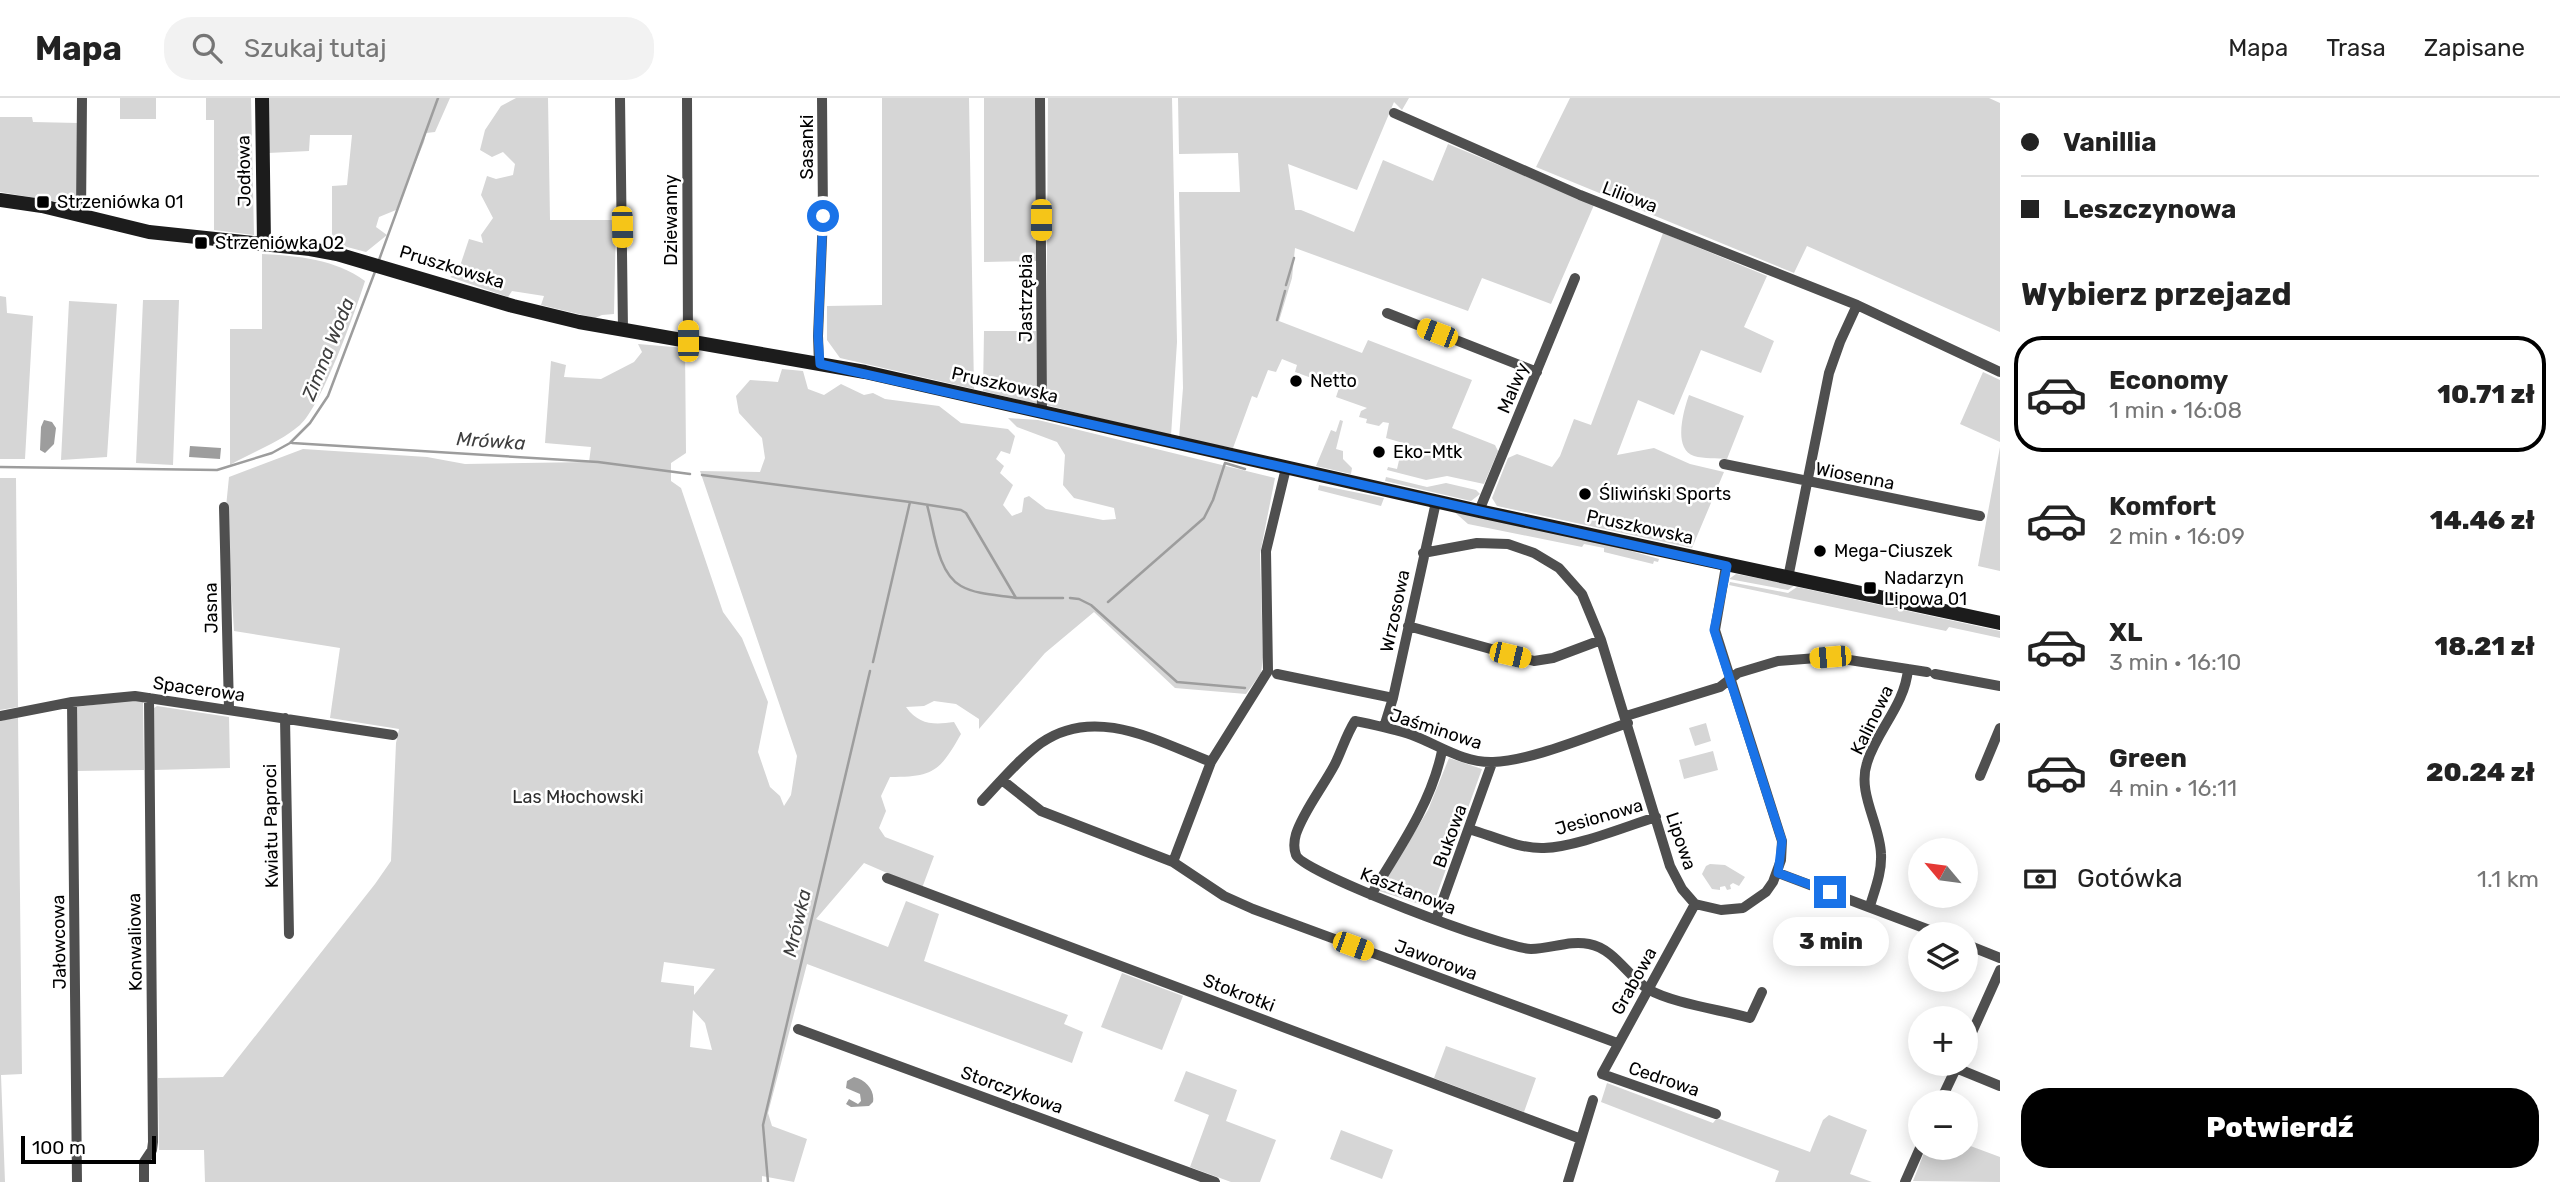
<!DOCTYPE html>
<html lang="pl">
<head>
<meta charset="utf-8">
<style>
	body { margin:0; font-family:Rubik,sans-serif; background:#f2f2f2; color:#222; height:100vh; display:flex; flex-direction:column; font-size:26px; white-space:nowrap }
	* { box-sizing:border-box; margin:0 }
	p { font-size:23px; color:#767676 }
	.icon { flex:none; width:38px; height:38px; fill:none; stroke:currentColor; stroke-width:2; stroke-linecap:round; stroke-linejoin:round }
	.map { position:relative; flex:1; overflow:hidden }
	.details { display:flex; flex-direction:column; background:#fff; width:560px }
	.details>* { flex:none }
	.banner { display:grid; align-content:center; height:154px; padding:0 21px; background:#fff }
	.needle { width:46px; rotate:299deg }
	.fabs { position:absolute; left:1908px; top:740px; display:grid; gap:14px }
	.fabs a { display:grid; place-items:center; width:70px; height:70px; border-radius:50%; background:#fff; box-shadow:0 4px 18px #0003; font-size:35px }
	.scale { position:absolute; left:21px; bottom:18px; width:135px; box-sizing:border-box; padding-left:7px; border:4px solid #000; border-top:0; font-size:19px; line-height:24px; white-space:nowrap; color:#000; -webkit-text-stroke:5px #fff; paint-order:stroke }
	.end { position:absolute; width:32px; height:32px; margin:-16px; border:9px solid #1a73e8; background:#fff; box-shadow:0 0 0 4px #fff }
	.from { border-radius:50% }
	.bubble { position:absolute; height:49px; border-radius:24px; background:#fff; box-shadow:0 4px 18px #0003; font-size:23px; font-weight:800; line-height:49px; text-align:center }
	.car { position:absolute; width:21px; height:42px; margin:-21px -10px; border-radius:9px; box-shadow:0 0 5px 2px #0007; background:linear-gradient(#f5c518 24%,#345 0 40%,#f5c518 0 76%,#345 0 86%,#f5c518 0) }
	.banner b { display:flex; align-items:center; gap:24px; height:66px; font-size:26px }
	.banner b+b { border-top:2px solid #e0e0e0 }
	.banner i { width:18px; height:18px; background:#222 }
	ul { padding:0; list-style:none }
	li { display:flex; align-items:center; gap:21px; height:116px; margin:0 14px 10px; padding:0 7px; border:4px solid transparent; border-radius:28px }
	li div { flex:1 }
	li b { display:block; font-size:26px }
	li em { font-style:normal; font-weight:800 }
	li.on { border-color:#000 }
	li>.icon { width:63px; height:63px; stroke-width:1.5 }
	h2 { padding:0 21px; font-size:32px; line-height:84px }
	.pay { display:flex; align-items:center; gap:18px; height:77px; padding:0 21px; font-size:26px }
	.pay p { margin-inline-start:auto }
	.cta { display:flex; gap:14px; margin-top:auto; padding:14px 21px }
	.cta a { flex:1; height:80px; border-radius:28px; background:#000; color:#fff; font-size:28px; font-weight:800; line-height:80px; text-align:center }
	header { display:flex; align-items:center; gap:42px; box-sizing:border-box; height:98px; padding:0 35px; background:#fff; border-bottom:2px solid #e0e0e0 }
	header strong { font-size:33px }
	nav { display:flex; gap:38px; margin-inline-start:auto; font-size:24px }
	.search { width:490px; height:63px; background:#f2f2f2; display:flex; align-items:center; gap:18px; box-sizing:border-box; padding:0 24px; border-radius:28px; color:#767676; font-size:26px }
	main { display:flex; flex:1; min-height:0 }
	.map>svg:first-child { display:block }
</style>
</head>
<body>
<header>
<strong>Mapa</strong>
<div class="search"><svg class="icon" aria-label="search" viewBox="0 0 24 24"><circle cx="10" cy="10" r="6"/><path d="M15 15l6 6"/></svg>Szukaj tutaj</div>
<nav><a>Mapa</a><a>Trasa</a><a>Zapisane</a></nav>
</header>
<main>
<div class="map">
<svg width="2000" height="1084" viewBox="0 0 2000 1084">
	<rect width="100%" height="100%" fill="#fff"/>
	<path fill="#d6d6d6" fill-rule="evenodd" d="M120,0H156V21H120Z
		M206,0H251L254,137L214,132V22H206Z
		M269,0H450L435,34L426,35L424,44L396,112L379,119L376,129L387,137L366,154L332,145V88L347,87L352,37H310L309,53L268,55Z
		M516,0H548L550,122H616L614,216L602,217L595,220L541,207L544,198L512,193L508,199L450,179L458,174L469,141L483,145L481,137L493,120L481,97L487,78L496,81L513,77L515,66L503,54L492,59L480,52L485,32L501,8Z
		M882,0H969L974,291L840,260L827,242V208L882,207Z
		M984,0H1036V163L984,164Z
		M1048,0H1172L1177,244L1171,338L1046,307Z
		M1178,0H1409L1402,12L1394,4L1357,92L1288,66L1295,112H1301L1354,134L1383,62L1433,83L1448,46L1594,107L1551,206L1482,180L1468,213L1295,150L1292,180L1279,223L1362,255L1368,242L1472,282L1452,330L1495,347L1498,353L1484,386L1447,378L1426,382L1387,372L1388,369L1397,371L1403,345L1386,340L1389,325L1383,324L1379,328L1366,325L1367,321L1359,319L1361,313L1367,310L1336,299L1339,290L1295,274L1297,267L1282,261L1276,274L1268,272L1257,300L1252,298L1233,350L1179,340L1183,290L1179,94H1240L1238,55L1179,56Z
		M1570,0H1989L2000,5V234L1807,148L1794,175L1536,69Z
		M0,19H32L33,24L78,25L77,108L70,106L71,101L67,100L65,105L0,94Z
		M1663,135L1767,178L1744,229L1774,243L1761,275L1701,252L1674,317L1638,302L1617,357L1654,350L1690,366L1724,374L1692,450L1497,408L1492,400L1508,360L1517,356L1552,369L1560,358L1574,321L1591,327Z
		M262,156C298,158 335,161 365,183C356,212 321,309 300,327C279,345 254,353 230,367V231H262Z
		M0,198L6,199L7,215L33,218L25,361H0Z
		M143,202H179L173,367L136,365Z
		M69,203L117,206L107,359L61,362Z
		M984,233H1036L1037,306L983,293Z
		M638,246L685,250L686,355L671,365V383L681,390L723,514L742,540L768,604L758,654L770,689L780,698L784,708L791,697L797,658L700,373L760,374L765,360L762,340L739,315L736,298L750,282L778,284L782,271L803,273L808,291L824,297L841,286L864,297L873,295L885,301L939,308L961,325L1008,331L1015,338L1010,356L1001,353L996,361L1004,368L1000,375L1013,387L1003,407L1012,418L1022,414L1024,400L1029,398L1046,411L1103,422L1116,421L1114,410L1074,400L1063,387L1065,357L1057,344L1017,329L1008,320L1038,322L1275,380L1260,456L1263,559L1261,575L1246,596L1175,590L1094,514L1045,555L979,631V621L956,606L934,603L924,608L906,609C919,627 934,627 954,624L961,636C940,673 934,679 890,679L881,698L886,713L879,730L885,739L934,758L922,790L864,765L816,821L888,849L906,803L939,816L924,863L1068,917L1064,926L1083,934L1072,965L807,866L768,1015L772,1028L807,1041L794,1084L762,1078V1084H205L204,1052H159L158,980L223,979L375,786L391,763L396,645L399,631L330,620L340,550L234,533L226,409L229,379L303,351L427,359L465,366L589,364L591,349L545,345L551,263L566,267L564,279L601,281L634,264L642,254ZM664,864L715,871L694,897V888L661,884ZM693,912L705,925L712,952L690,949Z
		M1983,274L2000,282V344L1960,326Z
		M1689,297L1744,318L1727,361C1717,360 1704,361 1694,358C1672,351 1684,311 1689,297Z
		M1340,322L1343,323L1336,351L1343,353V361L1352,370L1351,376L1316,368L1331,332L1336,334Z
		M2000,349V473L1978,468Z
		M1386,379L1427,389L1446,385L1476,392L1480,396L1471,403L1385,383Z
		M0,380H16L18,609L0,612Z
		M1319,387L1384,400L1381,408L1318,392Z
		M1451,411L1603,445L1659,461L1658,464L1654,463L1653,466L1604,454V450L1584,446L1582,449L1468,426Z
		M1736,476L1795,487L1788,492L1729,481Z
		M1730,484L1788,495L1797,489L2000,533V540L1949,529L1946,533L1729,487Z
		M133,602L143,604L144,672L76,673V609Z
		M157,608L229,619L230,670L154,672V610Z
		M18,619L22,976L1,977L5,1084H0V623Z
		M1706,625L1711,643L1695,648L1689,630Z
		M1713,653L1718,672L1684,681L1679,662Z
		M1449,660L1482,671L1432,810L1379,793L1428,712Z
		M1710,766L1725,767L1745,779L1739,788L1733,785L1730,787L1731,791L1727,792L1725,788L1720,789V792L1712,791L1702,776L1706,768Z
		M1122,875L1183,898L1162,952L1101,929Z
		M1446,948L1536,980L1524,1014L1434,980Z
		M1186,973L1237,992L1226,1023L1276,1042L1260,1084H1231L1190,1069L1209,1017L1174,1003Z
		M1607,985L1713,1025L1717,1020L1810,1054L1823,1022L1829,1017L1867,1032L1850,1076L1872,1084H1775L1779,1073L1601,1004Z
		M1341,1032L1393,1052L1382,1081L1330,1061Z
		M1965,1046L2000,1059V1084L1913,1083L1926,1050H1965Z"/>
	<path fill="#9d9d9d" d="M44,322L52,324L56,330L54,346L45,355L40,352L41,329Z
		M190,348L221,350L220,361L189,359Z
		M854,979C866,982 875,992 873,1004L869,1008L851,1009L846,1006L849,1001L858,1006L861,1003L860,996L846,990L847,983Z"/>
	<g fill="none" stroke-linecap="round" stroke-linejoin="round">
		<path stroke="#9d9d9d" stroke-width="2.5" d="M379,162L438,0
			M1286,187L1294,160
			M1277,222L1285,193
			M292,345L598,364L690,376
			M0,369L217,372L272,355L290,345L310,325L328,298L376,171
			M702,377L910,404L873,564
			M910,404L961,412L966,415L1016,500H1063
			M927,407C934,431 937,475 961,488C977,497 999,497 1016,500
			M1070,500L1079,501L1091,507L1177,584L1245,590
			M1108,504L1204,420L1213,402L1225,365L1245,371
			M768,1084L763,1027L870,573"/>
		<path stroke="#4f4f4f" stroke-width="10" d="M620,0L623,232
			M687,0L688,243
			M1040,0L1042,315
			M1394,15L1580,97L1857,207L2000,274
			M81,117L82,0
			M1387,215L1537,274
			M819,266L818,238L823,118L822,0
			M1724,366L1980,418
			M224,409L229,610
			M1479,413L1575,180
			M1423,455L1477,445L1508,446L1534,455L1559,470L1582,496L1601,542L1670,768L1682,791L1695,806L1721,812L1743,810L1766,794L1773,784L1781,762L1782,743L1715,532L1726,468
			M1788,480L1829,275L1840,244L1857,207
			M1408,528L1534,563L1553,560L1601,542
			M1277,576L1393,600
			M1935,576L2000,588
			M72,604L77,1084
			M0,618L72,604L135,598L393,637
			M1626,618L1720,589L1738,575L1778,563L1830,559L1927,574
			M285,620L289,836
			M1628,625C1591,637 1531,663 1493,664C1463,665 1439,647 1412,637C1394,631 1374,627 1355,623C1346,637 1342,652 1335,666C1323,689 1304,712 1296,736C1294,743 1293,749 1296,757C1303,775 1505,851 1531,851C1551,851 1569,842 1589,846C1615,851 1627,878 1648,891C1671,905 1722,912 1750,920L1762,894
			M1384,629L1393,600L1436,404
			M1980,678L2000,630
			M1002,682L1041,713L1173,764L1224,798L1253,811L1617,945
			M982,703C1001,683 1019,661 1041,645C1095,607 1157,643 1211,664
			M1469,731C1493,738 1519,751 1544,750C1576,749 1624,729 1656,719
			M1173,764L1211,664L1268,573L1266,453L1286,370
			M1778,775L1940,836
			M887,780L1581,1041
			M1371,797C1399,751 1431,706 1442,653
			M1695,806L1602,976L1716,1016
			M1870,808C1875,791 1882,774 1881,756C1880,726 1857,695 1867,665C1877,632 1905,607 1908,571
			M1436,821L1492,665
			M1965,846L2000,860
			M798,931L1215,1084
			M1965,950L2000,872
			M1956,970L2000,988
			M1940,1004L1958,966
			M144,1084V1064L152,1052L153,1044L149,600
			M1568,1084L1593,1002
			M1905,1084L1920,1050"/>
		<path stroke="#1c1c1c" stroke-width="14" d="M262,0L264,146
			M0,102L42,108L149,134L310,151L337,156L513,208L579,224L865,274L1479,413L2000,525"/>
	</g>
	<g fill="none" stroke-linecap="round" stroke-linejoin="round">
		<path stroke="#1a73e8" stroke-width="9" d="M823,118L818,238L820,266L1727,468L1714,532L1782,743L1778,775L1830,794"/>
	</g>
	<g fill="#000" stroke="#fff" stroke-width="2.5">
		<rect x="36" y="97" width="14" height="14" rx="3.5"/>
		<rect x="194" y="138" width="14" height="14" rx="3.5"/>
		<circle cx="1296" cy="283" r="7"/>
		<circle cx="1379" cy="354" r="7"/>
		<circle cx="1585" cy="396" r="7"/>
		<circle cx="1820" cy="453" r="7"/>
		<rect x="1863" y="483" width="14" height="14" rx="3.5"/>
	</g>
	<g text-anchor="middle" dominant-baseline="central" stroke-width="5" stroke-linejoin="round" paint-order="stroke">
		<g font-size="18" fill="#000" stroke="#fff">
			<text transform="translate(807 49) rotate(-90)">Sasanki</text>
			<text transform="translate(244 73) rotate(-91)">Jodłowa</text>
			<text transform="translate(1630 99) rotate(21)">Liliowa</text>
			<text transform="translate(671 122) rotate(-90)">Dziewanny</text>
			<text transform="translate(452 169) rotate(17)">Pruszkowska</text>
			<text transform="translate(1026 200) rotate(-90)">Jastrzębia</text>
			<text transform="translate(1005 287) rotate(13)">Pruszkowska</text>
			<text transform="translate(1513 290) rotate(-67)">Malwy</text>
			<text transform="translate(1855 378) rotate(11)">Wiosenna</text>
			<text transform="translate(1640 429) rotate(12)">Pruszkowska</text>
			<text transform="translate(211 510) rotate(-91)">Jasna</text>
			<text transform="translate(1395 513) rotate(-78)">Wrzosowa</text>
			<text transform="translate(199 591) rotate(8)">Spacerowa</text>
			<text transform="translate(1872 622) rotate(-64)">Kalinowa</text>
			<text transform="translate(1436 631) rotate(18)">Jaśminowa</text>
			<text transform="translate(1599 719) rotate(-16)">Jesionowa</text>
			<text transform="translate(271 728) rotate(-91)">Kwiatu Paproci</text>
			<text transform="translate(1450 738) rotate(-70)">Bukowa</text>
			<text transform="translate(1681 743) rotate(71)">Lipowa</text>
			<text transform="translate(1408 793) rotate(21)">Kasztanowa</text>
			<text transform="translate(59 844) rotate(-91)">Jałowcowa</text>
			<text transform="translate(135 844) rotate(-91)">Konwaliowa</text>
			<text transform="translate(1436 862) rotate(20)">Jaworowa</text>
			<text transform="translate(1634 883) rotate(-61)">Grabowa</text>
			<text transform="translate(1239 895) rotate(21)">Stokrotki</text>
			<text transform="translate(1664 981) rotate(19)">Cedrowa</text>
			<text transform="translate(1012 992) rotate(20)">Storczykowa</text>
		</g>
		<g font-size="18" fill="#000" stroke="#fff" text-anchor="start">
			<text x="57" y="104">Strzeniówka 01</text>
			<text x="215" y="145">Strzeniówka 02</text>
			<text x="1310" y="283">Netto</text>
			<text x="1393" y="354">Eko-Mtk</text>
			<text x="1599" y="396">Śliwiński Sports</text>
			<text x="1834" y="453">Mega-Ciuszek</text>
			<text x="1884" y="480">Nadarzyn<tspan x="1884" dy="21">Lipowa 01</tspan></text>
		</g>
		<g font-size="18" fill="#2d2d2d" stroke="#fff">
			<text x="578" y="699">Las Młochowski</text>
		</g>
		<g font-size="19" font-style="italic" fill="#3e3e3e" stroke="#fff">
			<text transform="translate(328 251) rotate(-68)">Zimna Woda</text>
			<text transform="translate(491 343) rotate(4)">Mrówka</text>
			<text transform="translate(797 825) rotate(-77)">Mrówka</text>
		</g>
	</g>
</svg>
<div class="fabs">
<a><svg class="needle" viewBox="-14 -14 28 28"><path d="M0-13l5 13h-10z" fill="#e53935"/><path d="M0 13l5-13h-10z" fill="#767676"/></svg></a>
<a><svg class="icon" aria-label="layers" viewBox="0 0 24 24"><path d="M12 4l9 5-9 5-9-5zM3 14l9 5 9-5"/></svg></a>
<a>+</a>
<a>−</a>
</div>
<div class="scale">100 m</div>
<i class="end from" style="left:823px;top:118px"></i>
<i class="end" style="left:1830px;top:794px"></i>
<div class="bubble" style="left:1773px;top:819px;width:116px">3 min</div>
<i class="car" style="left:1041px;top:122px;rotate:180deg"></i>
<i class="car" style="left:622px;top:129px;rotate:179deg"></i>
<i class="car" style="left:1437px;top:235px;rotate:291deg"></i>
<i class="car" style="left:688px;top:243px;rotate:0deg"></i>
<i class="car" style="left:1510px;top:557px;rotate:103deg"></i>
<i class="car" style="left:1830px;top:559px;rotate:265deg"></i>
<i class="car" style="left:1353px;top:848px;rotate:110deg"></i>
</div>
<section class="details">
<div class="banner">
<b><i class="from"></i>Vanillia</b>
<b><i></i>Leszczynowa</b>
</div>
<h2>Wybierz przejazd</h2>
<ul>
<li class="on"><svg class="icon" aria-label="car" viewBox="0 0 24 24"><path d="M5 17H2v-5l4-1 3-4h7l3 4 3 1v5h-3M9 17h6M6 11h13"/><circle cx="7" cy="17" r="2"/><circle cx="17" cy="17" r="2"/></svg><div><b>Economy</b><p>1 min · 16:08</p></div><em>10.71 zł</em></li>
<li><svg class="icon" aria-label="car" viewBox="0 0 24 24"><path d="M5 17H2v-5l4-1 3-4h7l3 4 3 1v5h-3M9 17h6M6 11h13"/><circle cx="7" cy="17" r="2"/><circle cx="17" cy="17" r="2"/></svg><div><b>Komfort</b><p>2 min · 16:09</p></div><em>14.46 zł</em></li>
<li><svg class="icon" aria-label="car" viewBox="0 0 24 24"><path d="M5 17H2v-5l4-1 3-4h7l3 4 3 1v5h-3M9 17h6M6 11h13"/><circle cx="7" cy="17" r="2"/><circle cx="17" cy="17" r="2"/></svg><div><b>XL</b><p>3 min · 16:10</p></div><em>18.21 zł</em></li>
<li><svg class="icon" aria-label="car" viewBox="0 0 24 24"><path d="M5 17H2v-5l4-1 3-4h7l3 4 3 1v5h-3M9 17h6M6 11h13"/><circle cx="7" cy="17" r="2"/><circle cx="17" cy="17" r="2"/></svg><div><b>Green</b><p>4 min · 16:11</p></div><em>20.24 zł</em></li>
</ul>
<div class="pay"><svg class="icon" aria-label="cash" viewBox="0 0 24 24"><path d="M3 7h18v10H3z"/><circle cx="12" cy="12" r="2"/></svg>Gotówka<p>1.1 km</p></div>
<div class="cta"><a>Potwierdź</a></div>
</section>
</main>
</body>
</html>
